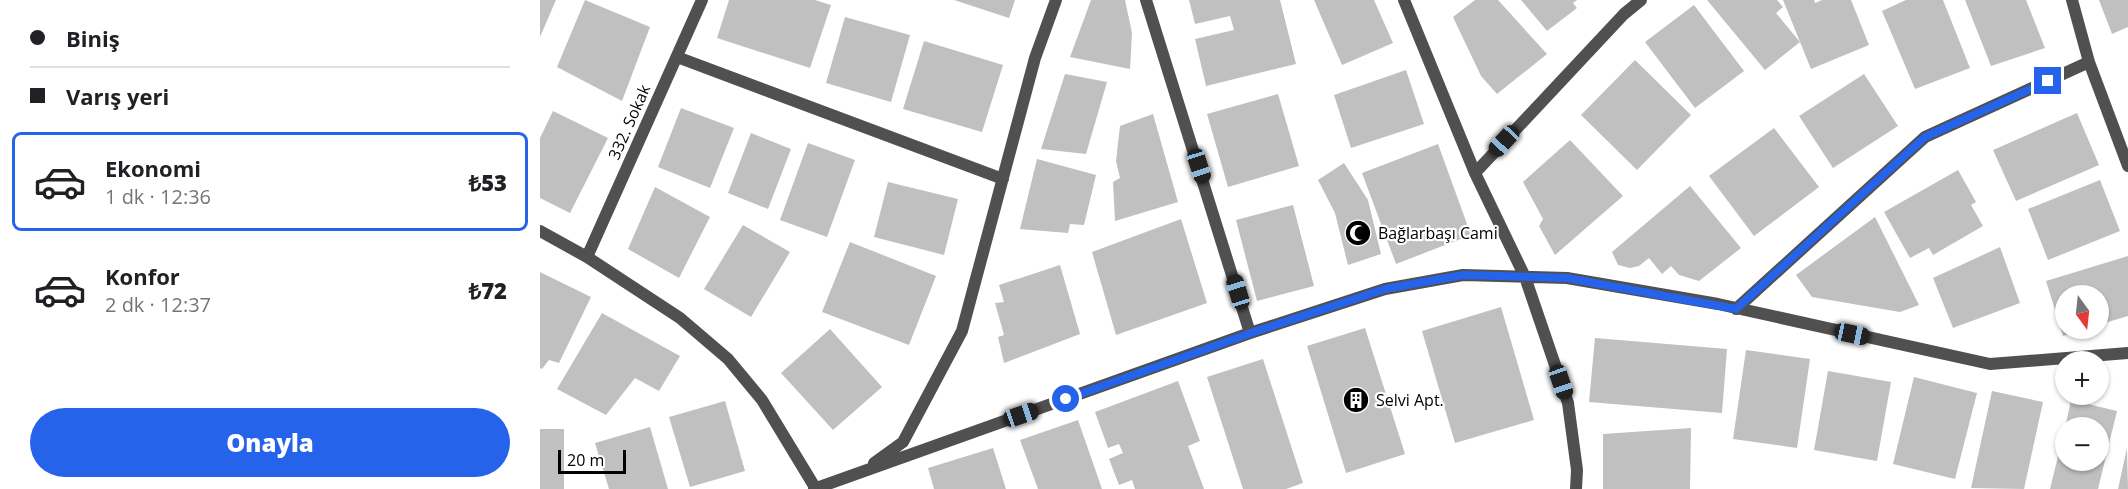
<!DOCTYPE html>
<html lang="tr">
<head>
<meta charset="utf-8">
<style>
	body { margin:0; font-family:"Open Sans",sans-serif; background:#f6f6f6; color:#202124; height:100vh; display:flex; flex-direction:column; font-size:22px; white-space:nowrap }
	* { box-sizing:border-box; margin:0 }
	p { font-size:20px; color:#757577 }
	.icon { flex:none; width:33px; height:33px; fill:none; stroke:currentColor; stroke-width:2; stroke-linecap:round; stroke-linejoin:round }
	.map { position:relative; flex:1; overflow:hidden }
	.side { display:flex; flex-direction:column; background:#fff; width:540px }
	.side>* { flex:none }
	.hud { display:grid; align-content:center; height:132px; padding:0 30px; background:#fff }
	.needle { width:39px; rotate:165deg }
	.buttons { position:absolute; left:1515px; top:285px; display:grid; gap:12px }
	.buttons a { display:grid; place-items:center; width:54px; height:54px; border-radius:50%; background:#fff; box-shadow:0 2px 4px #0004; font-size:30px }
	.scale { position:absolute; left:18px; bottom:15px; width:68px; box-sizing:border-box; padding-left:6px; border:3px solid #000; border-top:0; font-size:16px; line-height:21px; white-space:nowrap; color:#000; -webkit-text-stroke:4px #fff; paint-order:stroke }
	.end { position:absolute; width:27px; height:27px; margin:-14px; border:8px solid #2563eb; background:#fff; box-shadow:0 0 0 3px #fff }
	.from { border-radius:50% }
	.car { position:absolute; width:18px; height:36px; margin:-18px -9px; border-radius:8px; box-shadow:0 0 4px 2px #0007; background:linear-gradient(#222 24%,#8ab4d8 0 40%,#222 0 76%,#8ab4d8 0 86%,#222 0) }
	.hud b { display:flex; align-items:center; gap:21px; height:57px; font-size:22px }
	.hud b+b { border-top:2px solid #e0e0e0 }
	.hud i { width:15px; height:15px; background:#202124 }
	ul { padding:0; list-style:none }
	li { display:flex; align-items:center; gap:18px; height:99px; margin:0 12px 9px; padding:0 18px; border:3px solid transparent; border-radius:9px }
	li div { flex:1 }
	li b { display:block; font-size:22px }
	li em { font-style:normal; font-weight:800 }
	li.on { border-color:#2563eb }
	li>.icon { width:54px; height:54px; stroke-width:1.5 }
	.button { display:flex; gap:12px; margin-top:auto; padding:12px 30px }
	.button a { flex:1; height:69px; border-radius:36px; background:#2563eb; color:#fff; font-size:24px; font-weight:800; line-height:69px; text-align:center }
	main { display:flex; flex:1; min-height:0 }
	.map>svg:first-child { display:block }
</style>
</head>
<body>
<main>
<section class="side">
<div class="hud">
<b><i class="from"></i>Biniş</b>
<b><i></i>Varış yeri</b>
</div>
<ul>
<li class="on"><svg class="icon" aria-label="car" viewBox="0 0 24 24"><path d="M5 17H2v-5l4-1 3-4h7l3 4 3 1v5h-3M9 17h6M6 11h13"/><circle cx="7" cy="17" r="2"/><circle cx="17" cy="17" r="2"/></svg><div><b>Ekonomi</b><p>1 dk · 12:36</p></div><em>₺53</em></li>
<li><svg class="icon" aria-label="car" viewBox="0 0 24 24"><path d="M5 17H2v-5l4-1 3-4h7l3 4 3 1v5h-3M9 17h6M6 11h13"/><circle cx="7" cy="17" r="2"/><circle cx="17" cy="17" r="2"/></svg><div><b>Konfor</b><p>2 dk · 12:37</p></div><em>₺72</em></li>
</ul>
<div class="button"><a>Onayla</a></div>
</section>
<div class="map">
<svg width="1588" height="489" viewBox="0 0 1588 489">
	<rect width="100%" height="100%" fill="#fff"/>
	<path fill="#c0c0c0" d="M0,0H16L0,37Z
		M45,0L110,27L82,101L17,67Z
		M189,0H275L291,5L270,68L177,38Z
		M414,0H475L469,18Z
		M551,0H585L592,33L590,69L530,57Z
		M649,0H740L756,64L666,86L655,39L694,30L690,16L655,24Z
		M774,0H834L853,43L802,65Z
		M935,0H958L1007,54L957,94L941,76L913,17Z
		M981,0H1037L1033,3L1037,8L1007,31Z
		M1167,0H1237L1243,7L1236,13L1260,42L1225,70Z
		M1243,0H1274L1275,3L1282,0H1311L1329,45L1271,69Z
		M1366,0H1403L1430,68L1375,89L1342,11Z
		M1425,0H1486L1505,48L1451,66Z
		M1559,0H1588V27L1572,34Z
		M1154,5L1204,71L1155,108L1105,42Z
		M305,17L370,35L351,102L286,83Z
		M384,41L463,65L442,132L363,109Z
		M1095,60L1151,115L1097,170L1041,115Z
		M866,70L884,124L811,148L794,95Z
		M525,74L567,82L546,154L501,149Z
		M1324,74L1358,126L1293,168L1259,116Z
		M738,94L759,166L688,187L667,114Z
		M141,108L194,128L170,188L118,167Z
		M13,111L68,138L30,213L0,198V138Z
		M1537,113L1559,165L1476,201L1453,150Z
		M613,114L638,202L575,221L573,182L580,178L576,161L580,126Z
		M1234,128L1279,187L1214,236L1169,176Z
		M211,133L251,149L228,209L188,193Z
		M1030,140L1083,196L1015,255L999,226L1003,219L983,182Z
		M268,143L315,160L287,237L240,220Z
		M898,144L931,235L856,264L822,173Z
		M497,159L556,175L544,225L530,224L528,233L480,229Z
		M804,163L828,200L841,254L808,265L795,213L778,180Z
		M1418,170L1436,202L1431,205L1443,226L1393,255L1389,248L1370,258L1344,212Z
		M1560,180L1580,231L1508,260L1488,209Z
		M348,182L418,199L404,255L334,237Z
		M1150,186L1201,248L1159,281L1139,275L1131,266L1122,274L1109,258L1099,266L1090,268L1078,265L1072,252Z
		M115,187L170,217L139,278L88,249Z
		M753,205L774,286L717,301L696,220Z
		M1335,217L1379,305L1360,312L1272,297L1256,275Z
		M641,219L667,303L576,335L552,252Z
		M203,225L250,252L211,317L164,289Z
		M310,242L396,276L369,345L282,312Z
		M1460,247L1480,303L1413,328L1393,278Z
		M1588,256V316L1558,325V296H1526V328L1547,329L1523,336L1506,281Z
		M520,265L540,334L464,363L458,337L464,335L455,303L464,302L459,285Z
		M0,272L51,297L19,363L9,360L2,369L0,368Z
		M961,307L994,420L915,443L882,331Z
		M62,313L140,356L119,391L95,378L66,415L17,389Z
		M825,328L865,454L806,473L767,346Z
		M290,329L342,387L293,430L241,373Z
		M1055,338L1187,349L1182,413L1049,402Z
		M1206,350L1270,359L1257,448L1193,439Z
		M723,359L763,483L746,489H703L667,377Z
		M1288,371L1351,382L1337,461L1274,450Z
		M1374,377L1437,393L1415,479L1353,464Z
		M638,381L660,441L648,446L664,489H595L592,480L579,485L569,459L583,453L579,444L568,448L555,412Z
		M1452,391L1503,402L1484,489L1431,488Z
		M1531,400L1577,411L1558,489H1510L1525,428L1526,460H1558V428H1525Z
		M185,401L205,471L150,487L129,417Z
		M538,420L562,489H498L480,440Z
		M110,427L128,489H69L55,443Z
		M1151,428L1150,489H1063V434Z
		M0,429H24V489H0Z
		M453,448L466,489H394L388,468Z
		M1587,448L1588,489H1578Z"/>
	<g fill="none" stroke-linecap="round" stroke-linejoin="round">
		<path stroke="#505050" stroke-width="12" d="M606,0L710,333
			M864,0L935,173L985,277L1028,403L1037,470L1036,489
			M1532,0L1549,62L1588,166
			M137,57L463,179
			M935,173L1084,14L1101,0
			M0,231L47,257L140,318L188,359L222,400L276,489
			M47,257L162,0
			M1196,309L1385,137L1549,62
			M334,463L363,442L422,331L495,58L516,0
			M274,489L710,333L845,289L923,275L1027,278L1178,304L1450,364L1588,353"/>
	</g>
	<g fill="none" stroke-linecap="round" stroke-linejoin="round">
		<path stroke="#2563eb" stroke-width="8" d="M526,399L711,333L845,289L923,275L1027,278L1196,309L1385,137L1508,81"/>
	</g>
	<defs>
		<g id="mosque-disc" transform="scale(1.35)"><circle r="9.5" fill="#000" stroke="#fff"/><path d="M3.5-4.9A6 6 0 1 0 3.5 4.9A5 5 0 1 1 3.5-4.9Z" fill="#fff"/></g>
		<g id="building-disc" transform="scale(1.35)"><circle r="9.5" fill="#000" stroke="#fff"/><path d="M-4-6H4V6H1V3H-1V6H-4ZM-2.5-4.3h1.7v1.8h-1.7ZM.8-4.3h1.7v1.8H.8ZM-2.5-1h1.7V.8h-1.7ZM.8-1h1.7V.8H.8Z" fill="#fff"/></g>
	</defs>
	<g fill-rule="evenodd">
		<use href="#mosque-disc" x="818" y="233"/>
		<use href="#building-disc" x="816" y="400"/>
	</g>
	<g text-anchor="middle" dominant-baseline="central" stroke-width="4.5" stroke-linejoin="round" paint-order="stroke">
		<g font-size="16" fill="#000" stroke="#fff">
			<text transform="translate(89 122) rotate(-66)">332. Sokak</text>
		</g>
		<g font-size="16" fill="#000" stroke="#fff" text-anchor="start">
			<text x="838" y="233">Bağlarbaşı Cami</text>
			<text x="836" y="400">Selvi Apt.</text>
		</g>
	</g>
</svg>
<div class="buttons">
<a><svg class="needle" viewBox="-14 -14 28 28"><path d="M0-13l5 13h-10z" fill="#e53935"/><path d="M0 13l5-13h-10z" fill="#757577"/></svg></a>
<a>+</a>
<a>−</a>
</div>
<div class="scale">20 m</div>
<i class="end from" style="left:526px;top:399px"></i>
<i class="end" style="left:1508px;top:81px"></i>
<i class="car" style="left:964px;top:141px;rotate:223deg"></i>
<i class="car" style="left:659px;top:166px;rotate:162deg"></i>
<i class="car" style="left:698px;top:292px;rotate:343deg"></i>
<i class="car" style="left:1312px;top:334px;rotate:102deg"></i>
<i class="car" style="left:1021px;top:382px;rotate:161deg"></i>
<i class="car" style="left:481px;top:415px;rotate:71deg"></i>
</div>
</main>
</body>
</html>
